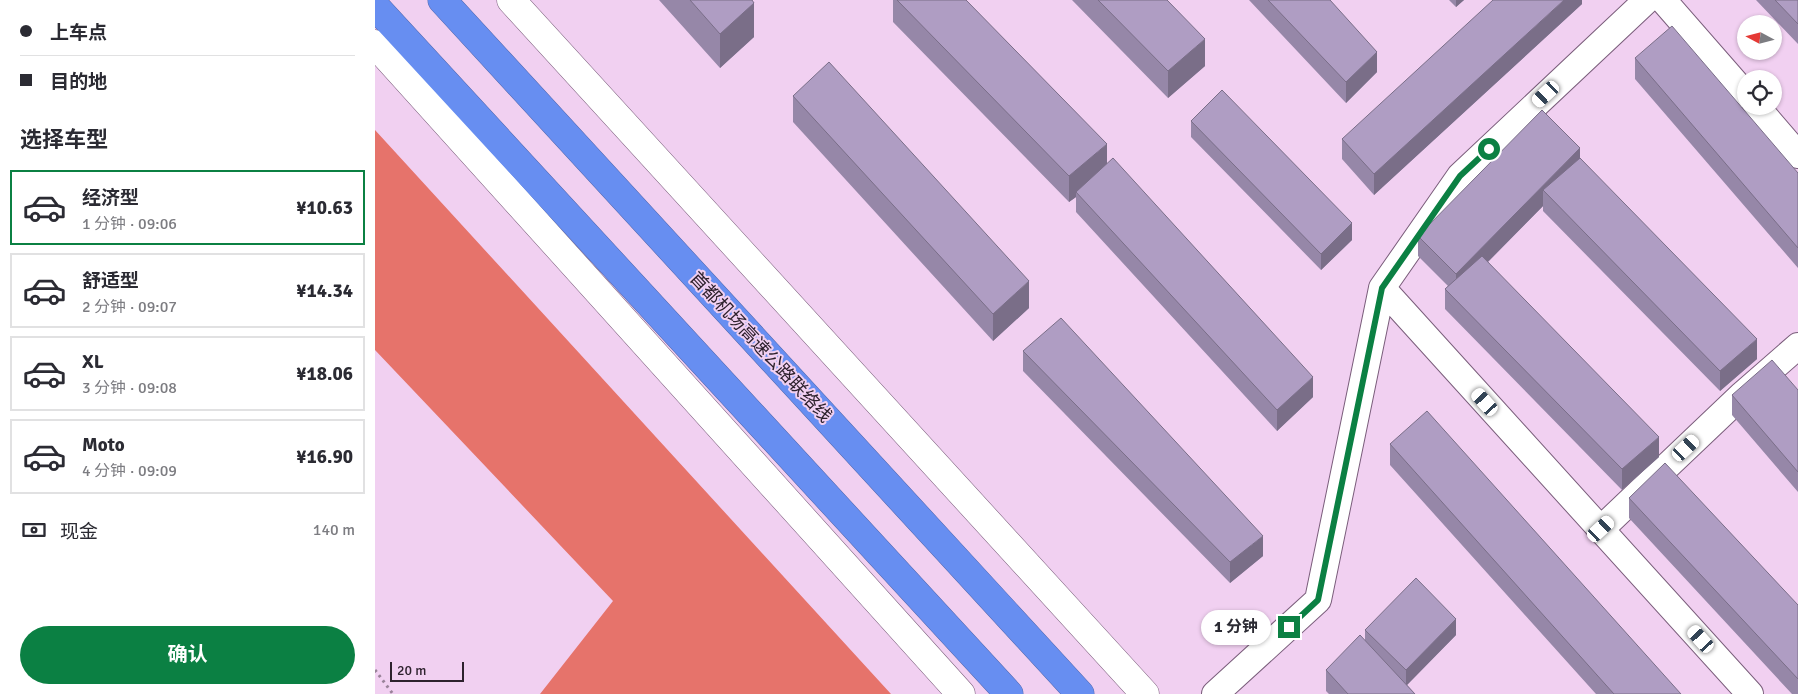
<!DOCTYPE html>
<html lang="zh">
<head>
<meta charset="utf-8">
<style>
	body { margin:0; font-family:Signika,"Noto Sans SC",sans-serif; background:#f2f2f3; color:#2b2b33; height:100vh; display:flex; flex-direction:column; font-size:19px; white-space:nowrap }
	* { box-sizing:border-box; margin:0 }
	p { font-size:16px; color:#7c7c81 }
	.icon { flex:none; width:28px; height:28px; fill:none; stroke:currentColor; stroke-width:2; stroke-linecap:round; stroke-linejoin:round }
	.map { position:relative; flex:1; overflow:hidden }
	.drawer { display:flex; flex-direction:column; background:#fff; width:375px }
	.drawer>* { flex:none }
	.guide { display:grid; align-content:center; height:110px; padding:0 20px; background:#fff }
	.needle { width:32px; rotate:277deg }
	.buttons { position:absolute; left:1362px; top:15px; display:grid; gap:10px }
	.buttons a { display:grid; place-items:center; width:45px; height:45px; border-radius:50%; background:#fff; box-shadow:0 1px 4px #0004; font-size:25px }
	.scale { position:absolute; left:15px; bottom:12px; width:74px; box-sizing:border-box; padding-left:5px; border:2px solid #2d212d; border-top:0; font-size:14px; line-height:18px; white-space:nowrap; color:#2d212d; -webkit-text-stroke:4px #f1d0f1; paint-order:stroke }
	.end { position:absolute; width:22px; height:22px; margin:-11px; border:6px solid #0b8043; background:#fff; box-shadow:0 0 0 2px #fff }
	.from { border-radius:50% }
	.bubble { position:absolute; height:35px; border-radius:18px; background:#fff; box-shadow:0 1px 4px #0004; font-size:16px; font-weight:700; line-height:35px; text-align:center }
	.car { position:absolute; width:15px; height:30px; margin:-15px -8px; border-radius:6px; box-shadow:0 0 4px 1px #0007; background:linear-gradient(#fff 24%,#345 0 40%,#fff 0 76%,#345 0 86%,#fff 0) }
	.guide b { display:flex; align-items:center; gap:18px; height:48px; font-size:19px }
	.guide b+b { border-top:1px solid #e1e1e2 }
	.guide i { width:12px; height:12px; background:#2b2b33 }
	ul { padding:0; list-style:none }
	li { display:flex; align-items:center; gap:15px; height:75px; margin:0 10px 8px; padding:0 10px; border:2px solid #e1e1e2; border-radius:0px }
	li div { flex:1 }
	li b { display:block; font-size:19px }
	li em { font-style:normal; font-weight:700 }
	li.selected { border-color:#0b8043 }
	li>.icon { width:45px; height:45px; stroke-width:1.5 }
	h2 { padding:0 20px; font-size:22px; line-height:60px }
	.pay { display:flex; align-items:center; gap:12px; height:55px; padding:0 20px; font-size:19px }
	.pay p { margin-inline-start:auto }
	.primary-button { display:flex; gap:10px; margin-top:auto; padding:10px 20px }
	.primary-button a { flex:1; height:58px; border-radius:30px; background:#0b8043; color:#fff; font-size:20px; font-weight:700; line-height:58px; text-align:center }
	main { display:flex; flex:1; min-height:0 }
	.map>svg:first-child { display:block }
</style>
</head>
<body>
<main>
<section class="drawer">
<div class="guide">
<b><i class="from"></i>上车点</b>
<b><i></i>目的地</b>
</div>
<h2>选择车型</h2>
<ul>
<li class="selected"><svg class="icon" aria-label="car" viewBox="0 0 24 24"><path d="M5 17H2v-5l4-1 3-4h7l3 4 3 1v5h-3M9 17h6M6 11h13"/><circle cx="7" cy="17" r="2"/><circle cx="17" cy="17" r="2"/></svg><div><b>经济型</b><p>1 分钟 · 09:06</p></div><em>¥10.63</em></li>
<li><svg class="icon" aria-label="car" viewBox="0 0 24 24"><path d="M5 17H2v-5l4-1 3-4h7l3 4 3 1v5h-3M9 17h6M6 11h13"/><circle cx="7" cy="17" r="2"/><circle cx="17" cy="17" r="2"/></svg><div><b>舒适型</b><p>2 分钟 · 09:07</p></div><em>¥14.34</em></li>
<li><svg class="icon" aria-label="car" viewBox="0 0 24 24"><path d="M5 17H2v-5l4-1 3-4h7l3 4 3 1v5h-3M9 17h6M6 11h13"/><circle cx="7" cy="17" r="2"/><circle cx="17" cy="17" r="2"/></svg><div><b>XL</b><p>3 分钟 · 09:08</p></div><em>¥18.06</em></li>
<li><svg class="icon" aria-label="car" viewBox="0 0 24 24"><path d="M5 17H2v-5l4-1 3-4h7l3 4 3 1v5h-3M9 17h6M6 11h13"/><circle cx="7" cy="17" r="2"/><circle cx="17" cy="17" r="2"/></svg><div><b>Moto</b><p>4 分钟 · 09:09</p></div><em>¥16.90</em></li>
</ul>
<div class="pay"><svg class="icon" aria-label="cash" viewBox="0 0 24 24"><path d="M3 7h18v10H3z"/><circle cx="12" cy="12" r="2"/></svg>现金<p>140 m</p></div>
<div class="primary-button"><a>确认</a></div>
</section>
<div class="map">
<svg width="1423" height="694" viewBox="0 0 1423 694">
	<rect width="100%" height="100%" fill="#f1d0f1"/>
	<path fill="#e6736b" d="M0,130L516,694H165L238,601L0,350Z"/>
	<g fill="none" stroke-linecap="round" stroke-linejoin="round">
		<g stroke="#7a5d7b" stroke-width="28">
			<path id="street" d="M1288,0L1371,95
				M1381,106L1423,155
				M1007,288L1375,694
				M1226,529L1368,394L1423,346
				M840,694L943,600L1007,288L1085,176L1272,0"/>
		</g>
		<g stroke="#7a5d7b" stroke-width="29">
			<path id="secondary" d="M136,0L770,694
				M0,44L586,694"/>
		</g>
		<g stroke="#5368ac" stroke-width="29">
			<path id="highway" d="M67,0L705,694
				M0,6L634,694"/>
		</g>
		<path stroke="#998299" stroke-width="3" stroke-dasharray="2.5 4" stroke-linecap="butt" d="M0,670L18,694"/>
		<use href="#street" stroke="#fff" stroke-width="26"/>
		<use href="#secondary" stroke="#fff" stroke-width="28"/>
		<use href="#highway" stroke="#678ef1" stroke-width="28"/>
	</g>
	<path fill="#9687a8" d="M284,0H377L379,37L345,68Z
		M518,0H591L732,164L938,397L902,431L701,212V197L694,202L518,22Z
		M697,0H792L830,66L793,98Z
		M874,0H955L1002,72L971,103Z
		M1074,0H1089L1081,7Z
		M1207,0V4L999,195L967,159V139Z
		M1381,0H1423V44Z
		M1260,58L1423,173V268L1260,79Z
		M418,96L654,308L618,341L418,122Z
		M816,121L977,240L946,270L816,137Z
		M1205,158L1382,359L1345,391L1168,211V206L1113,262L1284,457L1247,490L1070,309V289L1073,286L1043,256V236Z
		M648,351L888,556L855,583L648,371Z
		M1423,390V492L1357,415V395Z
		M1015,444L1306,694H1221L1015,465Z
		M1254,498L1423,605V694H1417L1254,518Z
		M990,630L1081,635L1032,685L1040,694H954L951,691V670L990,640Z"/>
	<path fill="#7a6e88" d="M1081,0H1089L1081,7Z
		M1189,0H1207V4L999,195V174Z
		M379,3V37L345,68V34Z
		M830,39V66L793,98V71Z
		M1002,52V72L971,103V82Z
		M732,144V170L701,192V197L694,202V176Z
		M1205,148V169L1168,190V206L1081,294V274Z
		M977,223V240L946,270V254Z
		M654,281V308L618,341V314Z
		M1382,339V359L1345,391V371Z
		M938,377V397L902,431V410Z
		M1284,437V457L1247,490V469Z
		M888,536V556L855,583V562Z
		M1081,619V635L1031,686V670Z"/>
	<path fill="#af9dc3" stroke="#7a6e88" d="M315,0H377L379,3L345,34Z
		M522,0H591L732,144L694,176Z
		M723,0H792L830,39L793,71Z
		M893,0H955L1002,52L971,82Z
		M1118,0H1189L999,174L967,139Z
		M1400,0H1423V24Z
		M1297,26L1423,173V248L1260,58Z
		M454,62L654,281L618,314L418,96Z
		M847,90L977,223L946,254L816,121Z
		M1167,110L1205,148L1081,274L1043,236Z
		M738,158L938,377L902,410L701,192Z
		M1205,158L1382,339L1345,371L1168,190Z
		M1107,256L1284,437L1247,469L1070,289Z
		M686,318L888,536L855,562L648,351Z
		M1397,360L1423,390V472L1357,395Z
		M1052,411L1306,694H1239L1015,444Z
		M1290,463L1423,605V679L1254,498Z
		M1041,578L1081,619L1031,670L990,630Z
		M985,635L1040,694H973L951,670Z"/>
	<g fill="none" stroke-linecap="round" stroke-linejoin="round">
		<path stroke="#0b8043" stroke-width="6" d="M914,627L943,600L1007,288L1085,176L1114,149"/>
	</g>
	<g text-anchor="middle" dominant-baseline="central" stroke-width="4" stroke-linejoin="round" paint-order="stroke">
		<g font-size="18" fill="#2d212d" stroke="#f1d0f1">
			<text transform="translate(386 347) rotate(47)">首都机场高速公路联络线</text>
		</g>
	</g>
</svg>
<div class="buttons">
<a><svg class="needle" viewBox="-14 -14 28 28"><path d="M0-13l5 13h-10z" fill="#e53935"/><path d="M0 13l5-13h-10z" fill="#7c7c81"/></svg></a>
<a><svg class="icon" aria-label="locate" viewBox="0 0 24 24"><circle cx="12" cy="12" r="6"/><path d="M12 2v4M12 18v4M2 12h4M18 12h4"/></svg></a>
</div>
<div class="scale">20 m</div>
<i class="end from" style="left:1114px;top:149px"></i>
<i class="end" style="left:914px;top:627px"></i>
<div class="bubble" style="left:826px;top:610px;width:70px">1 分钟</div>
<i class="car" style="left:1171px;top:94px;rotate:227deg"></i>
<i class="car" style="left:1110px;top:402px;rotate:318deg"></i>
<i class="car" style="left:1311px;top:448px;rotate:47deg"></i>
<i class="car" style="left:1226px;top:529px;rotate:47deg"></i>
<i class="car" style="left:1326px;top:639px;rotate:318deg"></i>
</div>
</main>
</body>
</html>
